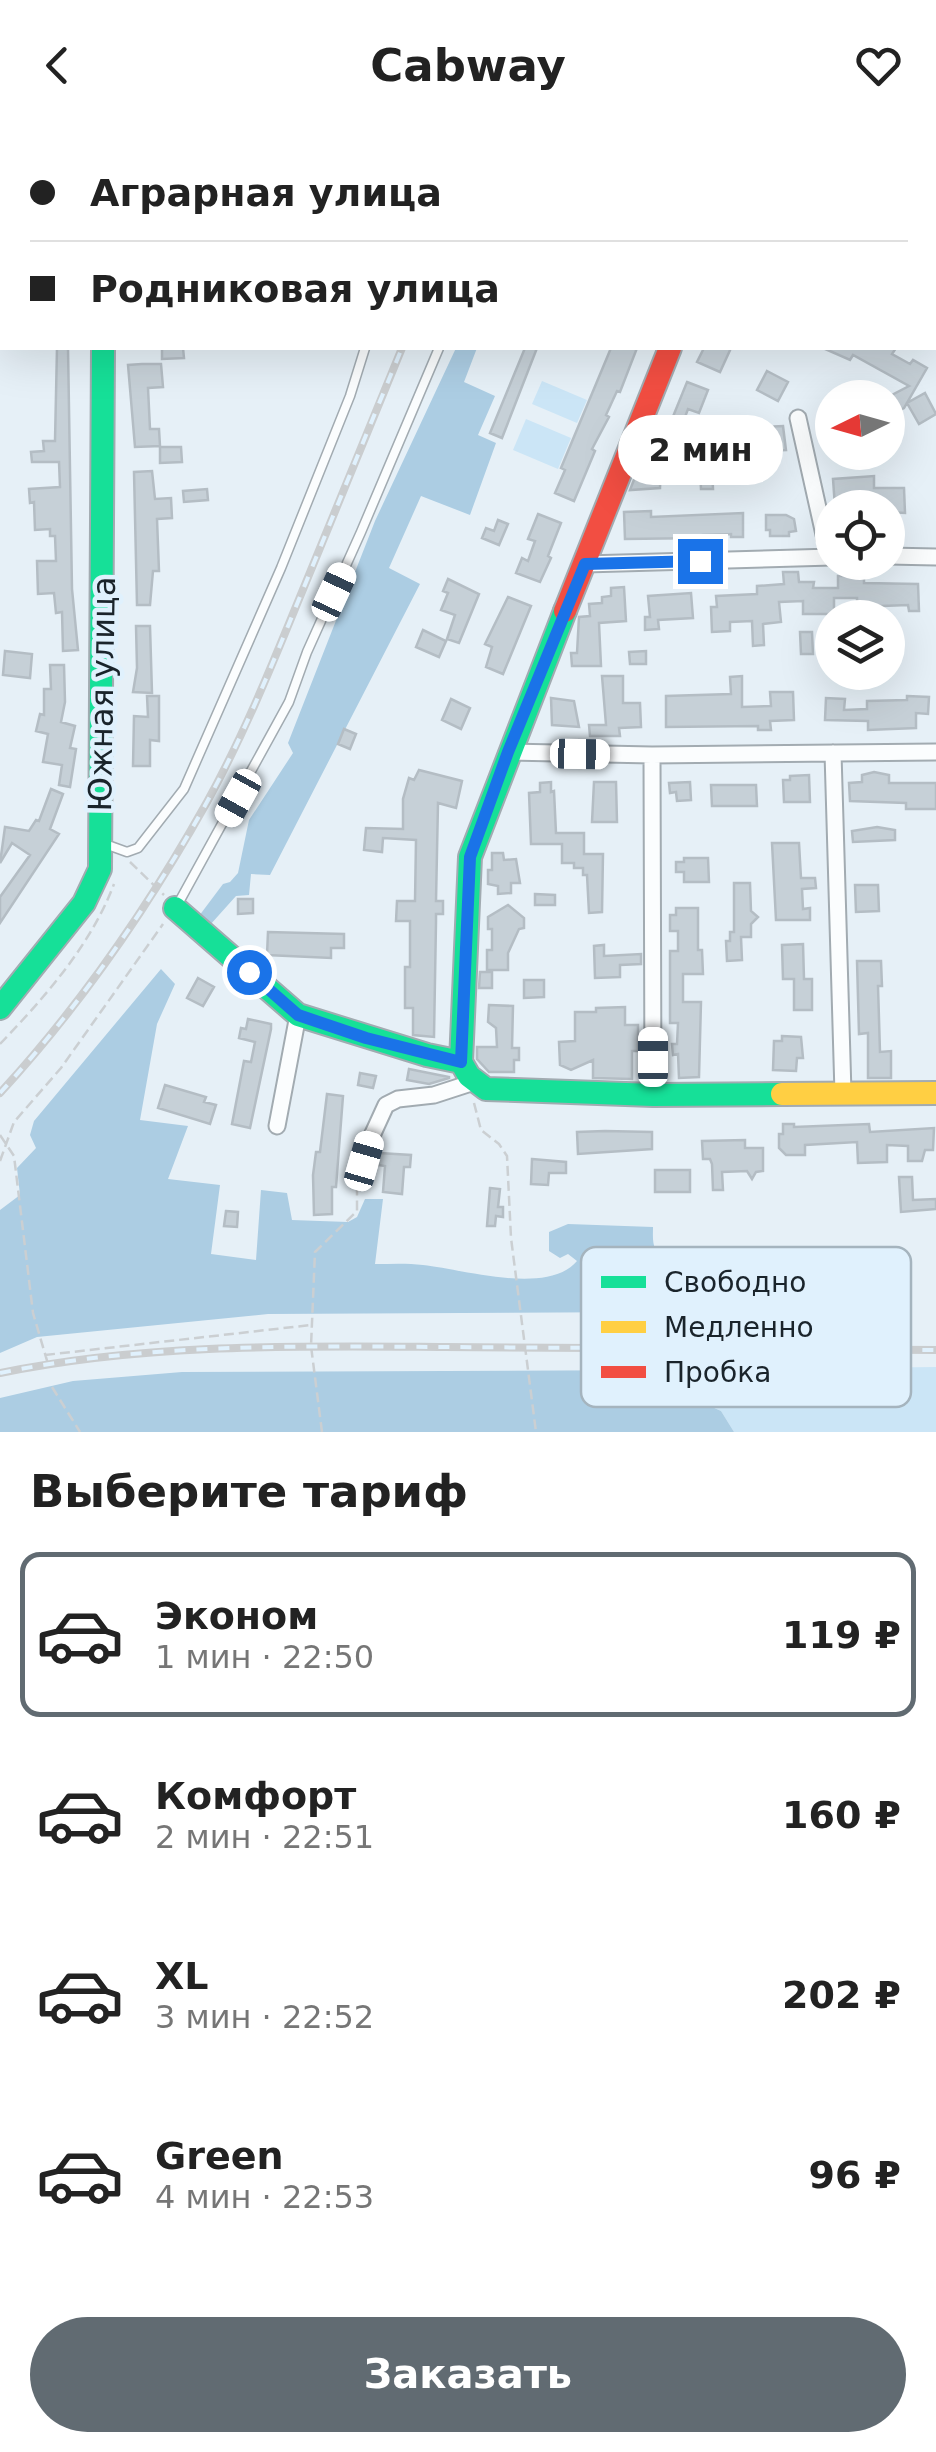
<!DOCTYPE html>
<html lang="ru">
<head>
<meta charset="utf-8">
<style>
	body { margin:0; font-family:"DejaVu Sans",sans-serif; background:#f2f2f2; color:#222; height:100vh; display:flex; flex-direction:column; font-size:38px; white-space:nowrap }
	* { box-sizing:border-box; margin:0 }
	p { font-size:32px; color:#767676 }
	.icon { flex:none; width:55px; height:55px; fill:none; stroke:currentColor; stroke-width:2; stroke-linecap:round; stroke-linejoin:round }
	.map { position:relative; height:1302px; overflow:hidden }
	.details { display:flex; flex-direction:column; background:#fff; flex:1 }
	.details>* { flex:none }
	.hud { position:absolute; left:0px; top:0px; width:938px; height:220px; box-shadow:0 10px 40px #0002; display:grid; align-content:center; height:220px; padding:0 30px; background:#fff }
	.needle { width:65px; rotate:265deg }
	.fabs { position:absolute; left:815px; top:250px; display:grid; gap:20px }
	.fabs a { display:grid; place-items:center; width:90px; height:90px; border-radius:50%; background:#fff; box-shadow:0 10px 40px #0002; font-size:50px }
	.end { position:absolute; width:45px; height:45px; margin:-22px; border:12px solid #1a73e8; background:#fff; box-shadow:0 0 0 5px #fff }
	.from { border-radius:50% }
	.bubble { position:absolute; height:70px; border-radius:35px; background:#fff; box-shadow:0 10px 40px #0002; font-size:32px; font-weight:700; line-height:70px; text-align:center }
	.car { position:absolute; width:30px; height:60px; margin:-30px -15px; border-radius:12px; box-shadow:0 0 8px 2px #0007; background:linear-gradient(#fff 24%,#345 0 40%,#fff 0 76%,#345 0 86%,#fff 0) }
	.hud b { display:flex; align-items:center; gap:35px; height:95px; font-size:38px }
	.hud b+b { border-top:2px solid #e0e0e0 }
	.hud i { width:25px; height:25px; background:#222 }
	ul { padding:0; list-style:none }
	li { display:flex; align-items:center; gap:30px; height:165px; margin:0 20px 15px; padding:0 10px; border:5px solid transparent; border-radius:20px }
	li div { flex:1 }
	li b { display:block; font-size:38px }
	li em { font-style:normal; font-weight:700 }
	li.selected { border-color:#616b72 }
	li>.icon { width:90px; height:90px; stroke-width:1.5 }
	h2 { padding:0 30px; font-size:45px; line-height:120px }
	.primary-button { display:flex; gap:20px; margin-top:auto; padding:20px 30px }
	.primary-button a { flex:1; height:115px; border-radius:60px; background:#616b72; color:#fff; font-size:40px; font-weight:700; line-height:115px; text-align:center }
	header { display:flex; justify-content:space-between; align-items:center; height:130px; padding:0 30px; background:#fff; font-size:45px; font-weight:700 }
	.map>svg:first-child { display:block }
</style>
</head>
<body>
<header><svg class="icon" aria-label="back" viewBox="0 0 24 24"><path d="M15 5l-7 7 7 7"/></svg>Cabway<svg class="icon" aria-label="heart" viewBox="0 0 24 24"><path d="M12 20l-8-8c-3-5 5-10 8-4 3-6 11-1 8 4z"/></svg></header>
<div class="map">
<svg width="936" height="1302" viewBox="0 0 936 1302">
	<rect width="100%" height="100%" fill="#e6f0f7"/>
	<path fill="#cbe5f6" d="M542,251L587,270L577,293L532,274Z
		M526,289L571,308L558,339L513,320Z
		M936,1237V1302H734L721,1281L690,1267L668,1240Z"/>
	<path fill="#accde3" d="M456,218H477L464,252L495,266L478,305L496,313L470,385L421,366L389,438L420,454L270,745L251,744L249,765L236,766L210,795L199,786L223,754L230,752L238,743L249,690L293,623L288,613L375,391Z
		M161,839L175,854L157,894L140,990L188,996L168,1049L220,1055L211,1124L256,1130L261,1060L287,1063L292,1090L348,1092L357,1087L365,1069H383L375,1134C391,1134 407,1133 423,1135C462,1139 548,1166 577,1131L568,1124L560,1128L549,1121V1102L568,1094L653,1097C653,1105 652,1113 656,1121C668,1145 704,1164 655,1182L268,1184L37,1207L0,1223V1080L20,1065L17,1038L36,1018L30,1005L34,991Z
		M668,1240L690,1267L721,1281L734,1302H0V1268L73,1251L182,1242Z"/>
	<path fill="#a9d0eb" d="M775,0H936V138L935,2Z"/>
	<path fill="#c6d0d7" stroke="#b4bdc4" stroke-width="2.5" d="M57,218H68L72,459L78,520L63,521L62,482L56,483L54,463L38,464L37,431H56L55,406H50V399L35,400L34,372L30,373L29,359L60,357L59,332H32L31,322L44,321L43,311H55Z
		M162,218H183L184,228L162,229Z
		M525,218H537L502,308L490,303Z
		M611,218H637L620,262L617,261L606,285L609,287L592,319L595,321L574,371L555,363L565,340L561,338Z
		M704,218H731L720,242L697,232Z
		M823,218H896L892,224L910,234L913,230L927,238L904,278L896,282L888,267L909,256L853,225L850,230Z
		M142,234H161L163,257L148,258L150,299H159L160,316L135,317L128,235Z
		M767,241L788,252L778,271L757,260Z
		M687,252L708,260L699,283L688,279L679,303L693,308L681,339L661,331L660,358L630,360L645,321L657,326Z
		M925,263L936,284L919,294L907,273Z
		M783,296L786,320L761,321L760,297Z
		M160,317H181L182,332L160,333Z
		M700,339H712L713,359H701Z
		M152,341L155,369L171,368L172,388L157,389L159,441H153L150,475H137L134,342Z
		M874,346V358H904L905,383L888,382V378H873V374L835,377L833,349Z
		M207,359L208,370L184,372L183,361Z
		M651,381V387L743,383V407H731V404L703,405V408L625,409L624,382Z
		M538,384L561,393L548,426L551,428L540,452L516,443L522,428L528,431L535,411L528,409Z
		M766,385H786L794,389L796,401L789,402V406H770V400H766Z
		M498,390L508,394L499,415L482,408L486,398L494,401Z
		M783,442H798L799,452H814L813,458H838V446H864V453L918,454L919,481H909L908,475L882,476V484L862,488V484H857V468H834V484H803V471L779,472L781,492L763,494L764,515L753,516L752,491L730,492V501L712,502L711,477H717L716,466L757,464V456L784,454Z
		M448,449L479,464L459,513L447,509L455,485L441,480L448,463L443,461Z
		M624,457L626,491L599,493L601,536H572L571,523H577L579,487L590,486L589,474L602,473V467L611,466V458Z
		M691,463L693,488L658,490L659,499L645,500V487H650L648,466Z
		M508,467L531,476L503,544L486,537L492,517L485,514Z
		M136,496H150L152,563L133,562L137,538Z
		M423,500L446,511L439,527L416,517Z
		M800,502H812L813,524H801Z
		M5,521L32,524L30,548L3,545Z
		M646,521V534H630L629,522Z
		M50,535H64L65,572L61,592L75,596L70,618L76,619L70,657L59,655L62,635L43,632L48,604L36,601L40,584L44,585V559H51Z
		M602,546H623V573H640L641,597L619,598L620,606H590L589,595H606Z
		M742,546V577L771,576L770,562H793L794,590L770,591L771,600H758V596L666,597V566L731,564L730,547Z
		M147,566H159V611L150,610V636H133L134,586L148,587Z
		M907,566L929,567L928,584L916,583V598L868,600V591L825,590L826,568L845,569L844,580L867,579V571L907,570Z
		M551,568L574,571L579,597L552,595Z
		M451,569L470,578L461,599L442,590Z
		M344,599L356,604L350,619L338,614Z
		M419,640L462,651L456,678L438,673L436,771H443V784H436V792L434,907L413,905V878H405V837H410V791H396L397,771H415L416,710L383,708L382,722L364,720L366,698L403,699V669L409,648L414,650Z
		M874,642L889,645V653H936V679H906V673L850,671L849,653L862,652V645Z
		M809,645L810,672H784L783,650H790V646Z
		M551,652V662L554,661L556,703H584V724H603L602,782L589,783L587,745H583V738H574V733H562V714H531L529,663L540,662V653Z
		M594,652H616L617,692H592Z
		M690,652L691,670L677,671L676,662L670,663L669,653Z
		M711,655H756L757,676H712Z
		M51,659L63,664L50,699L59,704L0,793V767L30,725L12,713L0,733L5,697L29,701L36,690L39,691Z
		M877,697L895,700V710L853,712L852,701Z
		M772,713H799L801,748H815L816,758L802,759L803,779L810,778V790H776Z
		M492,723H503L504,730L516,729L520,753H511V763L498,764V756L488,754V740H492Z
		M684,728H708L709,752H684V742H676V732H684Z
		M734,753H750L751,781L758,787L751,794V807H741L742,830L727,831L726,811H730V802H734Z
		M855,755H878L879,781L856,782Z
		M535,764L555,765V775H535Z
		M238,769H253V783L238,784Z
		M508,775L524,788V798L519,799L508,823V840H487V820H492V799H488V787Z
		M676,778H698V820H702L703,844H683V872H701L699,947L679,948L678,924L673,925L672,914H677L678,893H670V821H678V801H670V785H676Z
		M268,802L344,804V818H331V828L267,825Z
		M803,814L804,849H812V880H794V849H783L782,815Z
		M604,815V826L641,824V834L620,835V847L595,848L594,816Z
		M857,831H881L882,856H878L880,922L891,921V948H868V903L859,904Z
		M480,842H492V858H479Z
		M198,848L214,857L203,876L187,868Z
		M524,850H544V867L524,868Z
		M489,875L513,876L512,918H519V930H514V942H489L477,929V917H497L496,898L488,892Z
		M625,877V895H638V921H632V949L593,948V930L571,940L560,935L559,912L575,911V882H596V878Z
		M248,889L271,894V899L250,998L232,994L244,931L251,932L255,912L239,908L241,898L246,899Z
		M782,906L801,907L803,928H797L796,941L773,940L774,911H782Z
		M409,939L449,947V948L429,954L407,950Z
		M360,943L376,946L373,958L358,955Z
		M165,955L206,967L204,972L216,975L210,994L158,978Z
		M327,964L343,966L336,1057H332V1084L314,1085L313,1045L316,1022H320Z
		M783,994H794V997L869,994L870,1002L934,998L933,1020H925L922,1031H908V1016L887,1015V1032L858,1033L857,1012L805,1015V1025H786L779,1018V1004H783Z
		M605,1001L652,1002V1019L578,1024L577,1002Z
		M745,1010V1018H763V1041L756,1042L752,1049L747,1041L722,1042L723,1060H713L712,1034L710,1029H703L702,1011Z
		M379,1023L411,1025L410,1037H404L402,1064L383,1062L385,1036L378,1035Z
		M532,1029L566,1032V1043H549L548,1055L531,1054Z
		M655,1040H690V1062H655Z
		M899,1047H912L913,1070L936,1069V1079L901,1082Z
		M490,1058L500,1059L498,1077H503V1087L496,1086L495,1096H487Z
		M226,1081L238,1082L237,1097L224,1096Z"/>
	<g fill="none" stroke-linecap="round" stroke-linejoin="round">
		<g stroke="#a2abb1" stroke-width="11">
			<path id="lane" d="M284,0V2
				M456,2L457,0
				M541,2L542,0
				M105,714L127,722L138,718L184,659L281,438L350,266L365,218
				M178,774L289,572L307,522L361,402L439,218"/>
		</g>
		<g stroke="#a2abb1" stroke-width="19">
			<path id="street" d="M935,158H936
				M798,288L829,427
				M888,426L936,427
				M585,434L832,427
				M509,622L652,625L936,622
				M833,623L843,963
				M652,625L653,965
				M277,996L298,885
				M358,1048L370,1010L386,975L398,969L434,965L474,952"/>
		</g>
		<g stroke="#a2abb1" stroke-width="26">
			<path id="fast" d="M175,778L298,885L427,925L461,932L469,946L486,959L653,965L782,964
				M0,878L84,773L100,739L103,218
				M461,932L470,727L565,481"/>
		</g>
		<g stroke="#a2abb1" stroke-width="26">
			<path id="slow" d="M96,0V2
				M782,964L936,963"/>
		</g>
		<g stroke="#a2abb1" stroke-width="26">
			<path id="jam" d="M565,481L670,218"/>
		</g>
		<path stroke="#cbcfd2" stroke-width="2.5" stroke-dasharray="10 5" stroke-linecap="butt" d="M748,2V0
			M130,732L164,765
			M0,914C45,867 91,815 114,754
			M474,973L481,1000L499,1014L507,1026L511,1108L536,1302
			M0,1005L14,1026L33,1183L48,1234
			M0,1031L14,992L61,938L163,794
			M45,1225L311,1195
			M52,1257L80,1302
			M322,1302L311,1216L315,1122L357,1081V1060"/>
		<use href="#lane" stroke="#fbfdfe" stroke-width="8"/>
		<use href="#street" stroke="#fbfdfe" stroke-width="15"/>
		<use href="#fast" stroke="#16e098" stroke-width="22"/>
		<use href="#slow" stroke="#ffcf43" stroke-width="22"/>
		<use href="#jam" stroke="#f24e42" stroke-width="22"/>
		<g stroke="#cacdcf" stroke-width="8">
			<path id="rail" d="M490,2L491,0
				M0,963C80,876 149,776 207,672C245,603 274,530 304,457C337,377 369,297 402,218
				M0,1243C146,1213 296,1216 444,1217C608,1218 772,1219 936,1220"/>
		</g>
		<use href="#rail" stroke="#e0f1fd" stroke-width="4" stroke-dasharray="11" stroke-linecap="butt"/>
	</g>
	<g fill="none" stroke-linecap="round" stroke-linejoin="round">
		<path stroke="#1a73e8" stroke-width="12" d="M249,842L298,885L366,908L461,932L470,727L508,622L585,434L700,431"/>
	</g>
	<g text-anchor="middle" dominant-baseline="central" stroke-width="9" stroke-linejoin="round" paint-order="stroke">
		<g font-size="32" fill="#1a242b" stroke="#e0f1fd">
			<text transform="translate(102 564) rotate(-89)">Южная улица</text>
		</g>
	</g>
	<rect x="581" y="1117" width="330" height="160" rx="15" fill="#e0f1fd" stroke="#a5b4be" stroke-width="2.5"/>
	<rect x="601" y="1146" width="45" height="12" fill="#16e098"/>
	<rect x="601" y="1191" width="45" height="12" fill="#ffcf43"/>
	<rect x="601" y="1236" width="45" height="12" fill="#f24e42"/>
	<g font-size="28" fill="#1a242b">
		<text x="664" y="1162">Свободно</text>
		<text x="664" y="1207">Медленно</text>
		<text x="664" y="1252">Пробка</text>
	</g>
</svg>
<div class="fabs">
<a><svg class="needle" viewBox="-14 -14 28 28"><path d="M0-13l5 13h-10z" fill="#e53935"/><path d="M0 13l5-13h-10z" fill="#767676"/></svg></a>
<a><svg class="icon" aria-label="locate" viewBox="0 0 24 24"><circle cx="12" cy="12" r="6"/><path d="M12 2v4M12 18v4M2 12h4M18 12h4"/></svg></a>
<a><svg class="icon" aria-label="layers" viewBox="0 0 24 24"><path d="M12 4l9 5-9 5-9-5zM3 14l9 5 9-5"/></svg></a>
</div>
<i class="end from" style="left:249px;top:842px"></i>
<i class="end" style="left:700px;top:431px"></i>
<div class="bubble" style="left:618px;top:285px;width:165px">2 мин</div>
<i class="car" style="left:334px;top:462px;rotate:25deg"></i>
<i class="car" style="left:580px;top:624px;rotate:91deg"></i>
<i class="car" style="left:238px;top:668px;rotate:209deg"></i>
<i class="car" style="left:653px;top:927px;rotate:0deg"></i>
<i class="car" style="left:364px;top:1031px;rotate:16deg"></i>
<div class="hud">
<b><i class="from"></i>Аграрная улица</b>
<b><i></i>Родниковая улица</b>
</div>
</div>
<section class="details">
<h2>Выберите тариф</h2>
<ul>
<li class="selected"><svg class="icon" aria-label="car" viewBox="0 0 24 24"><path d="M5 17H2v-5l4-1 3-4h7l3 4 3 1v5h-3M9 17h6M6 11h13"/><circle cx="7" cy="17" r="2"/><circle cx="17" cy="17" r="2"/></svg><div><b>Эконом</b><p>1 мин · 22:50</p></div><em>119 ₽</em></li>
<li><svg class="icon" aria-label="car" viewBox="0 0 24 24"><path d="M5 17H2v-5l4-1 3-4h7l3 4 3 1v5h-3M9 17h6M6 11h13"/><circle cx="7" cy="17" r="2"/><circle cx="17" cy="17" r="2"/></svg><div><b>Комфорт</b><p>2 мин · 22:51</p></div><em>160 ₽</em></li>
<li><svg class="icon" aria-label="car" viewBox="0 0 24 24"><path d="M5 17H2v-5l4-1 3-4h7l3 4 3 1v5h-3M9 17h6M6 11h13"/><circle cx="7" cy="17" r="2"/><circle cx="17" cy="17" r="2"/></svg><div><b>XL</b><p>3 мин · 22:52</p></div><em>202 ₽</em></li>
<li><svg class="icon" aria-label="car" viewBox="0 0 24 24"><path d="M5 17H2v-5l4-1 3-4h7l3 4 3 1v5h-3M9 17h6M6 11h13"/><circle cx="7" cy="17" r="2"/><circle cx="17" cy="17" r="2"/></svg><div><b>Green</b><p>4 мин · 22:53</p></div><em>96 ₽</em></li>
</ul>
<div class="primary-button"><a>Заказать</a></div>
</section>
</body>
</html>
